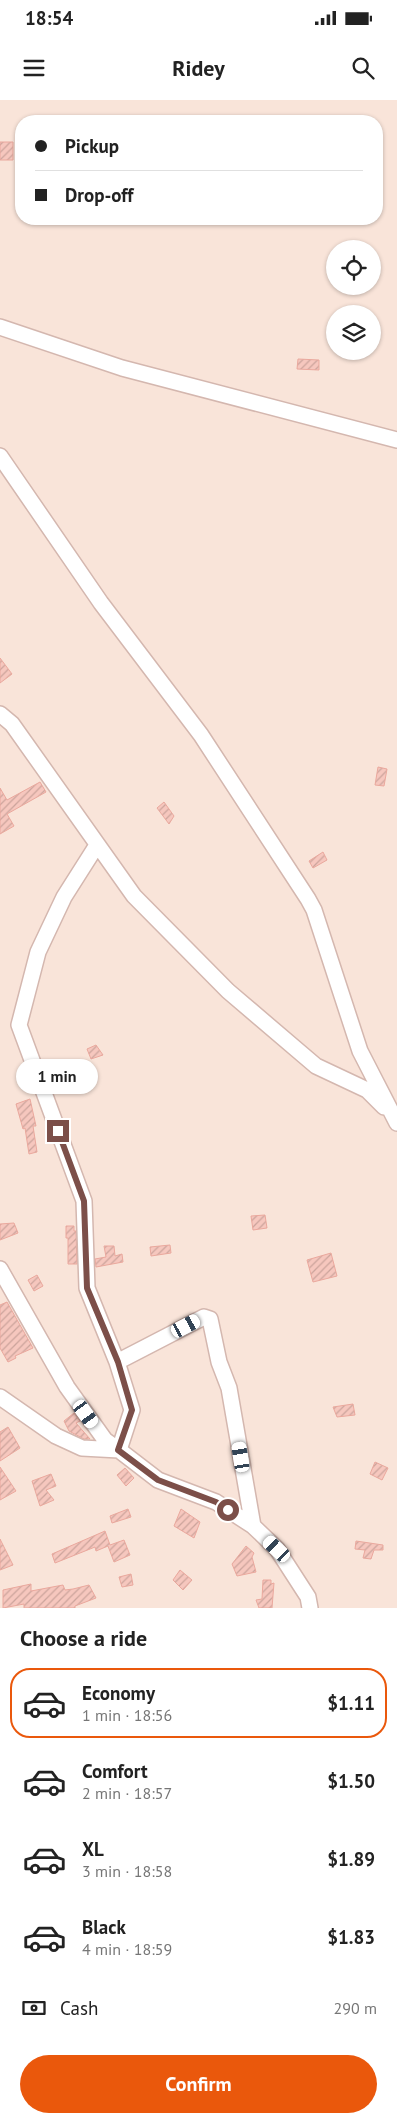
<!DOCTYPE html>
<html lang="en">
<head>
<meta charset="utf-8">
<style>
	body { margin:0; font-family:"PT Sans",sans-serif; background:#f6f6f6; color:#222; height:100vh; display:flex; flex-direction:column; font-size:19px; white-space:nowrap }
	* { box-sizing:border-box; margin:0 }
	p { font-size:16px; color:#767676 }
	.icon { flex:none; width:28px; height:28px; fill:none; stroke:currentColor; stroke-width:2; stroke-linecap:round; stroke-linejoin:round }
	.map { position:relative; height:1508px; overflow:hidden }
	.panel { display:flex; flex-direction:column; background:#fff; flex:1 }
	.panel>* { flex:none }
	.banner { position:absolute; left:15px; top:15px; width:368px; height:110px; border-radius:20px; box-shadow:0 1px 4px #0004; display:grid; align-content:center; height:110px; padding:0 20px; background:#fff }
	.buttons { position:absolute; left:326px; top:140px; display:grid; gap:10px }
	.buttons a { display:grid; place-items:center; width:55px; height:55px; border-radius:50%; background:#fff; box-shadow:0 1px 4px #0004; font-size:25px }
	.end { position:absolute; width:22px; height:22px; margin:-11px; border:6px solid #7c4f49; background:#fff; box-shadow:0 0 0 2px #fff }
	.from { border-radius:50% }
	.bubble { position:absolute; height:35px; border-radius:18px; background:#fff; box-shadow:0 1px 4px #0004; font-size:16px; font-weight:600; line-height:35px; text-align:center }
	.car { position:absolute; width:15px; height:30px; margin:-15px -8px; border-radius:6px; box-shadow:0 0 4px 1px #0007; background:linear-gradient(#fff 24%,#345 0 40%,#fff 0 76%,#345 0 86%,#fff 0) }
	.banner b { display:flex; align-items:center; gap:18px; height:48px; font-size:19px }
	.banner b+b { border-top:1px solid #e0e0e0 }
	.banner i { width:12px; height:12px; background:#222 }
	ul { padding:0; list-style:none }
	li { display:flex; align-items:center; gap:15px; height:70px; margin:0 10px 8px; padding:0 10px; border:2px solid transparent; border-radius:20px }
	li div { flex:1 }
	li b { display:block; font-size:19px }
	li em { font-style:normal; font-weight:600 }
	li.current { border-color:#ea580c }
	li>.icon { width:45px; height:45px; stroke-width:1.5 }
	h2 { padding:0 20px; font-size:22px; line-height:60px }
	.pay { display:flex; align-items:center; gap:12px; height:55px; padding:0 20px; font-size:19px }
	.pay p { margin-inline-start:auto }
	.cta { display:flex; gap:10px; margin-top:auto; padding:10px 20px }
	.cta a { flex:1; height:58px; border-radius:30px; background:#ea580c; color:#fff; font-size:20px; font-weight:600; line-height:58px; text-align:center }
	.status { display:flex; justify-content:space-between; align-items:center; height:35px; padding:0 25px; background:#fff; direction:ltr }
	.status svg { height:14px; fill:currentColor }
	header { display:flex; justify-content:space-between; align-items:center; height:65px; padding:0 20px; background:#fff; font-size:22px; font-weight:600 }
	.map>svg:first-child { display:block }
</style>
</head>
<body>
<div class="status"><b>18:54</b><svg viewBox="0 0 49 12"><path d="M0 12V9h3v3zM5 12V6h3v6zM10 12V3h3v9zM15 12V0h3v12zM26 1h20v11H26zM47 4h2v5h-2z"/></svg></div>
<header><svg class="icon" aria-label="menu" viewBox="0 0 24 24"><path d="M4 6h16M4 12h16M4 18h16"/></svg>Ridey<svg class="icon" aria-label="search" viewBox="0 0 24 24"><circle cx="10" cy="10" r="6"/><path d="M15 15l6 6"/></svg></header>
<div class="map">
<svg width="397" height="1508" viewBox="0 0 397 1508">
	<defs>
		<pattern id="building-hatch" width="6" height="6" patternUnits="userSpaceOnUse" patternTransform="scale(1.25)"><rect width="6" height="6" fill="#f6c7be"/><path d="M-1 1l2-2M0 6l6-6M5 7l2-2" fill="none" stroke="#cca49c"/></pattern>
	</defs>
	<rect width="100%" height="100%" fill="#fef1e9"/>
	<path fill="#f9e4d9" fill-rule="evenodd" d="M0,0H397V1508H0ZM21,21H376V119H21ZM335,149H372V186H335ZM335,214H372V251H335Z"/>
	<path fill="url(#building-hatch)" stroke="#eaa89d" d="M0,42H13V60H0Z
		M298,259L319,260V270L297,269Z
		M0,558L12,574L0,583Z
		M378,667L387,669L384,686L375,685Z
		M40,682L46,692L7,714L14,726L0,734V688L7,700Z
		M164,702L174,716L169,724L157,708Z
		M323,752L327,760L313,768L309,761Z
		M96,945L103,955L91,959L87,949Z
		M30,999L36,1026H33L37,1052L29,1054L25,1028L23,1029L16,1004Z
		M265,1115L267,1128L253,1130L251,1116Z
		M14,1123L18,1133L0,1140V1124Z
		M66,1126H74V1131H76L77,1164H68V1138H66Z
		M170,1145L171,1153L151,1156L150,1147Z
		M104,1146H114L115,1156L122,1154L123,1162L96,1167L95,1159L106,1157Z
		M331,1153L337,1176L313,1182L307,1160Z
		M37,1175L43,1186L34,1191L28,1180Z
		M7,1202L33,1248L15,1256L16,1258L8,1262L0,1248V1205Z
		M353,1304L355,1315L337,1317L333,1307Z
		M74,1313L80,1321L76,1323L90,1339H84L69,1331L64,1321Z
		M8,1327L20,1348L0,1361V1332Z
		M375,1362L388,1368L382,1380L370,1374Z
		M0,1367L16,1391L0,1400Z
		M125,1368L134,1378L126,1386L117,1375Z
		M51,1374L56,1386L46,1390L54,1400L40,1406L32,1381Z
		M128,1409L131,1417L112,1423L110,1416Z
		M181,1409L200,1422L194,1438L174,1426Z
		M105,1431L110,1445L124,1440L130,1455L114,1462L108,1446L96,1451L95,1447L55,1463L52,1454Z
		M0,1439L13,1465L0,1470Z
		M356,1441L383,1445V1450H374L371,1459L363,1458L365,1450L355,1449Z
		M246,1446L254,1453L252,1457L256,1472L237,1476L232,1464Z
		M180,1470L192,1480L183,1490L173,1480Z
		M131,1474L133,1485L122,1487L119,1477Z
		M263,1480H271V1484L274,1483L272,1508H259L256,1500L262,1499Z
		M31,1484V1491L63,1485L65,1490L73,1489L89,1485L96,1498L75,1506V1508H24V1504L3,1508V1490Z"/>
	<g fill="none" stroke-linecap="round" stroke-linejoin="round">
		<g stroke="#d4b7af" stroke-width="18">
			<path id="minor" d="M0,227L122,268L397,340
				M0,356L101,503L201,635L308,799L314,810L360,951L397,1023
				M0,614L12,624L134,796L228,891L316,966L367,990L384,1007
				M0,1169L67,1287L105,1340L119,1350L132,1310L117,1262L87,1188L84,1101L19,925L38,852L64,797L97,745
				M117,1262L204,1217L210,1219L219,1262L229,1288L253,1426
				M0,1297L56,1336L82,1348L119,1350L158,1380L216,1402L253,1426L277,1449L308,1497L310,1508"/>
		</g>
		<use href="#minor" stroke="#fff" stroke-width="15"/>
	</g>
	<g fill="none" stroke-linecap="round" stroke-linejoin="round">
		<path stroke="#7c4f49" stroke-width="6" d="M58,1031L84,1101L87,1188L118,1262L132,1310L118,1350L158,1380L216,1402L228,1410"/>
	</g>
</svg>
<div class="buttons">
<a><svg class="icon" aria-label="locate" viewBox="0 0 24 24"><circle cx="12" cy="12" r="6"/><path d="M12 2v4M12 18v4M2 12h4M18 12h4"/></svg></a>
<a><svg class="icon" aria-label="layers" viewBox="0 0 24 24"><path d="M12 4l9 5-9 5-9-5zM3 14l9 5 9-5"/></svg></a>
</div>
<i class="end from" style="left:228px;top:1410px"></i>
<i class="end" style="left:58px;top:1031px"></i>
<div class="bubble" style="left:16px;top:959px;width:82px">1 min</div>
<i class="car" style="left:186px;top:1226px;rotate:62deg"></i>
<i class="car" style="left:86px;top:1314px;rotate:144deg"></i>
<i class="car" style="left:241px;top:1357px;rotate:351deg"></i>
<i class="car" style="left:277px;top:1449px;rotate:313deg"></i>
<div class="banner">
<b><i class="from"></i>Pickup</b>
<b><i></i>Drop-off</b>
</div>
</div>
<section class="panel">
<h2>Choose a ride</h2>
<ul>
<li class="current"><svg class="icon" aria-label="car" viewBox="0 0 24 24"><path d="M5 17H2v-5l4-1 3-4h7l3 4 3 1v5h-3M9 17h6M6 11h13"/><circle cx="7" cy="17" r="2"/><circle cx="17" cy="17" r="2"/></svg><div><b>Economy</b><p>1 min · 18:56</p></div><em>$1.11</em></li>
<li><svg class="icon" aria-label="car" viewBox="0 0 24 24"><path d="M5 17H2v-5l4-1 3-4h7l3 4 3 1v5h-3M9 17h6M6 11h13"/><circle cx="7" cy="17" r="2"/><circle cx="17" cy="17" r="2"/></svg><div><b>Comfort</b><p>2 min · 18:57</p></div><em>$1.50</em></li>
<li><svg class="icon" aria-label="car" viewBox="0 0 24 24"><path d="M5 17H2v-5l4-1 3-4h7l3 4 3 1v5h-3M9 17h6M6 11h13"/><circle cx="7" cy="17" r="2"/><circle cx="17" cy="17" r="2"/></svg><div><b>XL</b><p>3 min · 18:58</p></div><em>$1.89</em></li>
<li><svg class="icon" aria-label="car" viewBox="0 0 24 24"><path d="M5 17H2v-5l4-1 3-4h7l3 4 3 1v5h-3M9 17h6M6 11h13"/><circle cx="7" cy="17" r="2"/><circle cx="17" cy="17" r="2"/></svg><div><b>Black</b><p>4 min · 18:59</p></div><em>$1.83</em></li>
</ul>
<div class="pay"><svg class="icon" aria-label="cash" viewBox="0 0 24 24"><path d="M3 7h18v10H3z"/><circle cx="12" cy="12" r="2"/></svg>Cash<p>290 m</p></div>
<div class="cta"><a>Confirm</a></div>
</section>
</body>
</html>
